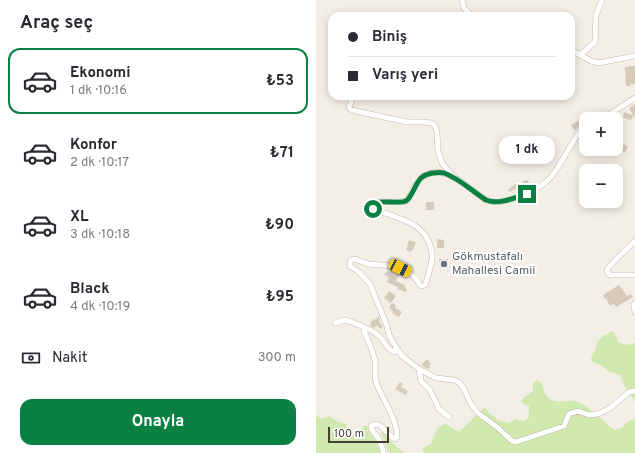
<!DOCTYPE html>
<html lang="tr">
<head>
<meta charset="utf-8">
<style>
	body { margin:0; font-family:Overpass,sans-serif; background:#f2f2f3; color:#2b2b33; height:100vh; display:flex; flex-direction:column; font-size:15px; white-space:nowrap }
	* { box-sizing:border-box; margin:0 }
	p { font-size:13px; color:#7c7c81 }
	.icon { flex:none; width:22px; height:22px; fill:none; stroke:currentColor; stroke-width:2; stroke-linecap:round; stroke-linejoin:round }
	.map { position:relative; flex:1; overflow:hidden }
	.panel { display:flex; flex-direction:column; background:#fff; width:316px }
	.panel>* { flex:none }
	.banner { position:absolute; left:12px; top:12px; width:247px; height:88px; border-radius:12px; box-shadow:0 2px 10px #0003; display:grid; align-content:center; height:88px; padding:0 20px; background:#fff }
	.tools { position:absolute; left:263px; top:112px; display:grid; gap:8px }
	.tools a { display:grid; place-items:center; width:44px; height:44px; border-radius:8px; background:#fff; box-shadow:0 2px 10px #0003; font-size:20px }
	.scale { position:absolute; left:12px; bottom:10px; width:61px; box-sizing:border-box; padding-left:4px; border:2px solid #473f35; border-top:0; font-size:11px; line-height:14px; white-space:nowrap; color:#473f35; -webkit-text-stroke:3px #fff; paint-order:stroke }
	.end { position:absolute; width:18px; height:18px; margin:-9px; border:5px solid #0b8043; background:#fff; box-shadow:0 0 0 2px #fff }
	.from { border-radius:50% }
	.bubble { position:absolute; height:28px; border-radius:12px; background:#fff; box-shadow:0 2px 10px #0003; font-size:13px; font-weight:700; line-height:28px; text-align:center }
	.car { position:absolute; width:12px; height:24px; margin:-12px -6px; border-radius:5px; box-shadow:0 0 3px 1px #0007; background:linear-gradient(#f5c518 24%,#345 0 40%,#f5c518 0 76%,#345 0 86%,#f5c518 0) }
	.banner b { display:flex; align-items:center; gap:14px; height:38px; font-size:15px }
	.banner b+b { border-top:1px solid #e1e1e2 }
	.banner i { width:10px; height:10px; background:#2b2b33 }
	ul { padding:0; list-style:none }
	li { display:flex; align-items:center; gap:12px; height:66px; margin:0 8px 6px; padding:0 12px; border:2px solid transparent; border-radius:12px }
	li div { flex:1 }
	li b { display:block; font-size:15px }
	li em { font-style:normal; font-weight:700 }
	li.on { border-color:#0b8043 }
	li>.icon { width:36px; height:36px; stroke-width:1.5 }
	h2 { padding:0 20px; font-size:18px; line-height:48px }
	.pay { display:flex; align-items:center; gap:10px; height:44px; padding:0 20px; font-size:15px }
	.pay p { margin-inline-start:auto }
	.action { display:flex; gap:8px; margin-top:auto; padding:8px 20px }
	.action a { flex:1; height:46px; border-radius:12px; background:#0b8043; color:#fff; font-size:16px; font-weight:700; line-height:46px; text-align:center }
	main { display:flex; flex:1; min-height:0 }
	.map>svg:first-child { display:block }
</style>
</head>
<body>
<main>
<section class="panel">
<h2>Araç seç</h2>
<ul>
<li class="on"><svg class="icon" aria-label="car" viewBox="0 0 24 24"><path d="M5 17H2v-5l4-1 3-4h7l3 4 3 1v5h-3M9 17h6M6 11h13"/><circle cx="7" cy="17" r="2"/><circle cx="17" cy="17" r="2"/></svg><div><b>Ekonomi</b><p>1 dk · 10:16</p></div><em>₺53</em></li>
<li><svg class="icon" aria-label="car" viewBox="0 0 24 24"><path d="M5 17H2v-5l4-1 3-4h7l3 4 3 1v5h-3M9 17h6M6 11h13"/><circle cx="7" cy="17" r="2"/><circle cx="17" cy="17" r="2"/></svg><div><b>Konfor</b><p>2 dk · 10:17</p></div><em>₺71</em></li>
<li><svg class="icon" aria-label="car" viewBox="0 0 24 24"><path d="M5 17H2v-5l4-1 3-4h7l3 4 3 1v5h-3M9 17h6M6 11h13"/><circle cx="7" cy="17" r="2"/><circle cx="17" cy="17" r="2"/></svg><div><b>XL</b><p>3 dk · 10:18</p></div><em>₺90</em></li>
<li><svg class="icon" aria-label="car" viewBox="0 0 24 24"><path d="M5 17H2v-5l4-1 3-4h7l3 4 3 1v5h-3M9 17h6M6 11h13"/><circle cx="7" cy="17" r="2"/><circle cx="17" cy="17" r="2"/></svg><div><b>Black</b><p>4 dk · 10:19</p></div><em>₺95</em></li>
</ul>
<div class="pay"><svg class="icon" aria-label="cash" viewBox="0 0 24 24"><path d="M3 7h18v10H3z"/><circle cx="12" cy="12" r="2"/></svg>Nakit<p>300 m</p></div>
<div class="action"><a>Onayla</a></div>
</section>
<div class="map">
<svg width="319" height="453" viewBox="0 0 319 453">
	<rect width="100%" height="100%" fill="#f4efe6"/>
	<path fill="#d0e9ae" d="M297,331L303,343L314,345L319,343V401L311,391L304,375L294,372L286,366L275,361L276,355L280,348L281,342L287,336Z
		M220,380C229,382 226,394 234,399C241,404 251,400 259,401C263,401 266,405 270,406L298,430L306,428C309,423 312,421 317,420L319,418V453H108L106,449L115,444C117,436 121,426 130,424L143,432L169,407L173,413L179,417L181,420L192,423L196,422L198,419L209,421L213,417V406L207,404L205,401C209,395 212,396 217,391V384Z
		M0,414L5,419L13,416L23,422L31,425L28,431L30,436C40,438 43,431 49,425L51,426L54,433L58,438L65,453H0Z
		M67,432L79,446L85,450L88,453H73L66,435L65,433Z"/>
	<path fill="#d6cbbb" d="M317,66H319V84H314L315,86H310L309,67Z
		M319,104V117L318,116L316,118L315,120L307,118L308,112L317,115L313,108Z
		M272,115L274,119H270V121L264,125L259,131L255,125L266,119H263Z
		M300,136L307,140L305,143L312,147L309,152L300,147Z
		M212,180L213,184L206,186L207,188L200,191L199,189L194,192L192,190L197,186V185L202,183V185L208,181Z
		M110,202H118V210H110Z
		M121,239L128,240V248H121Z
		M93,240L100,242L97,250L96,249L95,252L90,250Z
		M123,259H132V268H124Z
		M75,270L84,274L80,281L89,285V288L91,289L90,292L81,289L82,287L71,282L73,277L68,275L71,271L74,272Z
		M303,285L311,296L315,294L317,297L300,307L298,304L294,306L290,298L289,299L287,295Z
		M73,291L80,296L75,303L68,298Z
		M76,303L80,305L79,308L86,312L83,317L76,313L77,311L73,308Z
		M63,316L64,320L63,321L67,327L64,329L61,325L58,328L54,325L57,319L59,320Z
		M111,359L115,364L113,366L114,368L112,369L105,365Z
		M84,382L87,384L85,387L92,391L90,395L79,389Z"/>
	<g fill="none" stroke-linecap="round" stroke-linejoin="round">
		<g stroke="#c0b7a9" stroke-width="6">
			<path id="street" d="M146,0L148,8L156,16
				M255,50L275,61L282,63L319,56
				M264,55L279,42L280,15L286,0
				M38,96L33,106L34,109L40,111L91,122H106L116,123L119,126L121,132L122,151L126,163L136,175
				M283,119L289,117L319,98
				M319,241C315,245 292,266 291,270C291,271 292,272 292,273L294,275H319
				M319,303L318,305L319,312
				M19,323L29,320L36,322L50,328
				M80,347L86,356L103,369L120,378L138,380L144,383L148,389L155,404L162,413L182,428L196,441L200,442L248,426L253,414L262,411L273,415L282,414L294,408L313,392L319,391
				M103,369L105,381L114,390L123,409L133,417
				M68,453L63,439L56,430L55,426C65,419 71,436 79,439L81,437C82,420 66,399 60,382C58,375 60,368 59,361C57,350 52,341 48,331L50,328C55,330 60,333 64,337C70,343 70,349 79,352L80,347L73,335L71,326L54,284L43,272L34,266V263L35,260L38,259C43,260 48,263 53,264C57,265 62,264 66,265C80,266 97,271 104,285L106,286L109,285L110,283C112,275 115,266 116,259C117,245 109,232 98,225C91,221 82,218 75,215C69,213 60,211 55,207L54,205L56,203C67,200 79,204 91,201C95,194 100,182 106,177C111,173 121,171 127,173C141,176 158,192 170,200C180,204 190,201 199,198C211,194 223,189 232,180C241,172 247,158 254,147C258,140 263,131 270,125"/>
		</g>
		<use href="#street" stroke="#fff" stroke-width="5"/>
	</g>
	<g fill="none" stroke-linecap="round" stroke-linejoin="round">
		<path stroke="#0b8043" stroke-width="5" d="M57,209L55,207L54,205L56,203C65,200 84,204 90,201C96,197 99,184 105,178C108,175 112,174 116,173C120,173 124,172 128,173C143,178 157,192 170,200C183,205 198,198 211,194"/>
	</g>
	<circle fill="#6b7280" stroke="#fff" stroke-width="1.5" cx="128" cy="264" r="4"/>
	<g text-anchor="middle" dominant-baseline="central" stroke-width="4" stroke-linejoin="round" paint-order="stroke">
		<g font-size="12" fill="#5b616d" stroke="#fff" text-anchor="start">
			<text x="136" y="257">Gökmustafalı<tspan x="136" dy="14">Mahallesi Camii</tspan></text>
		</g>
	</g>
</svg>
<div class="tools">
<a>+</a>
<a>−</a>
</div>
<div class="scale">100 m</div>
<i class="end from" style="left:57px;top:209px"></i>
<i class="end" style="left:211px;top:194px"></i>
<div class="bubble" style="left:183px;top:136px;width:56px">1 dk</div>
<i class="car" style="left:84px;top:268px;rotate:116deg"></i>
<div class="banner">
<b><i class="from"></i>Biniş</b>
<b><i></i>Varış yeri</b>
</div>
</div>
</main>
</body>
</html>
